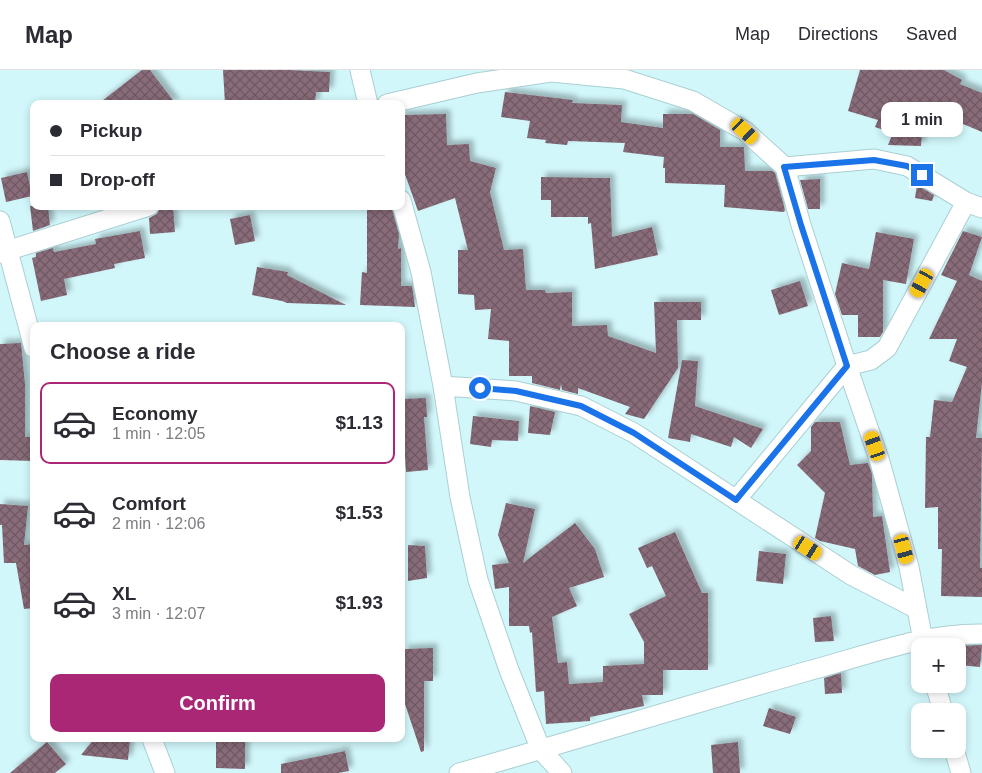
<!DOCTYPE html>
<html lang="en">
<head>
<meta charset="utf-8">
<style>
	body { margin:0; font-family:Arial,sans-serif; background:#f2f2f3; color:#2b2b33; height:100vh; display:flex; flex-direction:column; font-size:19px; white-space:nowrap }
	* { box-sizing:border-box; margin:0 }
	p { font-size:16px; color:#7c7c81 }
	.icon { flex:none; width:28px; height:28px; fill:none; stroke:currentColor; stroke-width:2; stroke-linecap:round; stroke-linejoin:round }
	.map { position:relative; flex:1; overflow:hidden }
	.details { position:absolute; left:30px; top:252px; width:375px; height:420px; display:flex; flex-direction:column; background:#fff; border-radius:10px; box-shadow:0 2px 8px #0003 }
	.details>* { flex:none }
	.guide { position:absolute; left:30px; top:30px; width:375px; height:110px; border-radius:10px; box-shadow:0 2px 8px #0003; display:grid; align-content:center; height:110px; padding:0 20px; background:#fff }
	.buttons { position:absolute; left:911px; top:568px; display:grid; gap:10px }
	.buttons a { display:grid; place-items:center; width:55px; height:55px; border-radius:10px; background:#fff; box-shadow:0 2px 8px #0003; font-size:25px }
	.end { position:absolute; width:22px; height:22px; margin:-11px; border:6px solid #1a73e8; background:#fff; box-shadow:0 0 0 2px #fff }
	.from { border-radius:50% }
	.bubble { position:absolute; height:35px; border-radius:10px; background:#fff; box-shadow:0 2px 8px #0003; font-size:16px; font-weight:700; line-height:35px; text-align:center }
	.car { position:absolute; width:15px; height:30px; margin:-15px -8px; border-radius:6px; box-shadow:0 0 4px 1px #0007; background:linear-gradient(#f5c518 24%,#345 0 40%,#f5c518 0 76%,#345 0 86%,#f5c518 0) }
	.guide b { display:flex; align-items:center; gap:18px; height:48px; font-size:19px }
	.guide b+b { border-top:1px solid #e1e1e2 }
	.guide i { width:12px; height:12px; background:#2b2b33 }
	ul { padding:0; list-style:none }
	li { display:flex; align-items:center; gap:15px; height:82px; margin:0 10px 8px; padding:0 10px; border:2px solid transparent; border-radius:10px }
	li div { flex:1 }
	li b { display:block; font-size:19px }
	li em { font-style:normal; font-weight:700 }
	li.active { border-color:#a92774 }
	li>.icon { width:45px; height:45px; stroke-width:1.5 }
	h2 { padding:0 20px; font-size:22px; line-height:60px }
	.action { display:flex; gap:10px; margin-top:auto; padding:10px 20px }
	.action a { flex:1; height:58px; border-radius:10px; background:#a92774; color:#fff; font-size:20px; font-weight:700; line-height:58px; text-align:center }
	header { display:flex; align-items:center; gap:30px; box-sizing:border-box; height:70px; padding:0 25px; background:#fff; border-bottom:1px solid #e1e1e2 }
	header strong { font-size:24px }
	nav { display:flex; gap:28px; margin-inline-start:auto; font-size:18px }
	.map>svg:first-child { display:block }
</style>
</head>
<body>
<header>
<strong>Map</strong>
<nav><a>Map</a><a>Directions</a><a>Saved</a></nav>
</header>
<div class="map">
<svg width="982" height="703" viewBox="0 0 982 703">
	<defs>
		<pattern id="building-cross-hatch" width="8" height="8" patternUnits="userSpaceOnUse" patternTransform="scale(1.25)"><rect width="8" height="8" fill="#886c79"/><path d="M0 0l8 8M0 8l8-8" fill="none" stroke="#6f5964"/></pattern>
		<filter id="shadow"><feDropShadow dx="4.5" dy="-4.5" stdDeviation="2.5" flood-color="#0004"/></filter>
	</defs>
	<rect width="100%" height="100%" fill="#d1f7fb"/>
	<path fill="url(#building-cross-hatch)" filter="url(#shadow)" d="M142,0H150L176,34H98Z
		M223,0H288L330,2L329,22H316L315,34H225Z
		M860,0H944L962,10L960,14L982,23V62L930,40L922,63L921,76L888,75L893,63L875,57L878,50L848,41Z
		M505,22L573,30L572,33L622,35L621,52L663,58V44H693L720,60V77H744L745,101H772L775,103L785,140L784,142L724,137L725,115L665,113V98H663L664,87L623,82L625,73L568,71L567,75L545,73L546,70L527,68L530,51L501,47Z
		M446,44L447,75L469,74L470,91L496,98L490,122L504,180L523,179L526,220H545L546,223L572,222V256L607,255L608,266L656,283L654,232H701V250H677L678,298L644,349L625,344L630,337L578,318V324L562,320L561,314L560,320L532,313V306H509V271L488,269L491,239L475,240L474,225L458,224V180H468L455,128L418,141L401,93V45Z
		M27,102L32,126L6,132L1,108Z
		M541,107L610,108L612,167L652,157L658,185L595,199L591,153L588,154V147H551V130H541Z
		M820,109V139H808L800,110Z
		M917,115L934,125L932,131L915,128Z
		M30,136H48L50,155L33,161Z
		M367,136H391L399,164L398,179L401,178V216H412L415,237L360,235L362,202L367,203Z
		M173,137L175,162L150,164L149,148L157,144L160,138Z
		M250,145L255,171L235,175L230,149Z
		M140,161L145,188L114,194L115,198L64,209L67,225L41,231L32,188L36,187V183L53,178L54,182L96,174L95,169Z
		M963,161L982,167L969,205L982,211V313L976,368H982L980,498H982V527L941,526L942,479H938V437L925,438L926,367H930L934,330L952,332L967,297L949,291L957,269H929L957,211L941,205Z
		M876,162L914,169L906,214L883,210V262L880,267H858V245H842L835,224L842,193L869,199Z
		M257,197L288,202L287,205L346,235L287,233L282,231L252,225Z
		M800,211L808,236L779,245L771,220Z
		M21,273L25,314V367H34V391L0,390V274Z
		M682,290L698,291L695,336L763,359L751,378L734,367L731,377L691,364L690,372L668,368Z
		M426,328L427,347H424L428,400L406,402L404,371H401V329Z
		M530,336L555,342L550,365L528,363Z
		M473,346L519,351L518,371L492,370L491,377L470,374Z
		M815,352H840L850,395L868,393L872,404L873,447L882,446L890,502L875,505L858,496L855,479L820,471L815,468L825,423L797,395L811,381V357Z
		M506,433L535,439L523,493L575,453L595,479L604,507L569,518L577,536L552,547L558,593L567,592L569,614L603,612V596L644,594V572L629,544L666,526L652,496L647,498L638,478L675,462L702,523H708V600H663V625H642L644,636L590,647V651L546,654L544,621L536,622L532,562L530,563L529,556H509V517L495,519L492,495L509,493L498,465Z
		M0,434L28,436L24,475L34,474V538L24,539L16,493H4L2,455H0Z
		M408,475L425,476L427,508L408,511Z
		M759,481L786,484L783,514L756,511Z
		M831,546L834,571L815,572L813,548Z
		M982,575L980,597L958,595L960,576Z
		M433,578V611H424V681L421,682L404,631V579Z
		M841,603L842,623L825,624L824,608Z
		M769,638L796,647L790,664L763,656Z
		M94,669L130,670L128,690L81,685Z
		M216,670H245V699L216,698Z
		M47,672L66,694L55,703H10Z
		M738,672L740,703H713L711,675Z
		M345,681L349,701L338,703H281V694Z"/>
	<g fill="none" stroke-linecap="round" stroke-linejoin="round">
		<g stroke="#aacfd3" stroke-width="21">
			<path id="street" d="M360,0L368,34
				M387,34L477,13L551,2L624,9L693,31L745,61L785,97L801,155L847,296L880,392L909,497L924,576
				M785,97L874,89L907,96L966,132L982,138
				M401,130L421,202L443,316L460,427L478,510L509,600L541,680L562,703
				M0,151L34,278
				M0,183L149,136
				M443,316L516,321L581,336L634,363L851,505L917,539
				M736,430L847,296L871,290L887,278L966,132
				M935,614L943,641
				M152,669L165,703
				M954,679L961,703
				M459,703C576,670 691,634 808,601C865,586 923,563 982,564"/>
		</g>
		<use href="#street" stroke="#fff" stroke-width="19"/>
	</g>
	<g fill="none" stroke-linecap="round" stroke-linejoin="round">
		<path stroke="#1a73e8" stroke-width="6" d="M480,318L516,321L581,336L634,363L736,430L847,296L801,155L784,97L874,90L907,96L922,105"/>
	</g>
</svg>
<div class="buttons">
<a>+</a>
<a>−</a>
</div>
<i class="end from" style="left:480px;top:318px"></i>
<i class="end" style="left:922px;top:105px"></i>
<div class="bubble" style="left:881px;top:32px;width:82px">1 min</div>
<i class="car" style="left:745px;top:61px;rotate:133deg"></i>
<i class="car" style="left:922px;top:213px;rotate:209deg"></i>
<i class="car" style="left:875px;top:376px;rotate:341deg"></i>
<i class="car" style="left:808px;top:478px;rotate:123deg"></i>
<i class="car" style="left:904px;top:479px;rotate:165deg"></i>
<div class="guide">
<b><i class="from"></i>Pickup</b>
<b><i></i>Drop-off</b>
</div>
<section class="details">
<h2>Choose a ride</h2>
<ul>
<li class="active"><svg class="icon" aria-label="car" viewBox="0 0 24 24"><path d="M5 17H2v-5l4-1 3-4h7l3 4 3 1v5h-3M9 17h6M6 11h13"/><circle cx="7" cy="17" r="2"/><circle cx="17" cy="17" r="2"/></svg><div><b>Economy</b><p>1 min · 12:05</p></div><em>$1.13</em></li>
<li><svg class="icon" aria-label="car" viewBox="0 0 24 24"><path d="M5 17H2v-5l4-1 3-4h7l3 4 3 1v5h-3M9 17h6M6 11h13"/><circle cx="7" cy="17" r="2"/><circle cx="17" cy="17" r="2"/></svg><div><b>Comfort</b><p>2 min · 12:06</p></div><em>$1.53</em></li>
<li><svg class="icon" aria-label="car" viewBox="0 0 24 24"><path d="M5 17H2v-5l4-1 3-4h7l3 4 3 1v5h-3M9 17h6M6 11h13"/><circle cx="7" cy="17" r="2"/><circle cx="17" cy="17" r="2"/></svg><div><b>XL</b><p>3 min · 12:07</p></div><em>$1.93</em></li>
</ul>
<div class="action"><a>Confirm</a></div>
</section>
</div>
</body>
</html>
